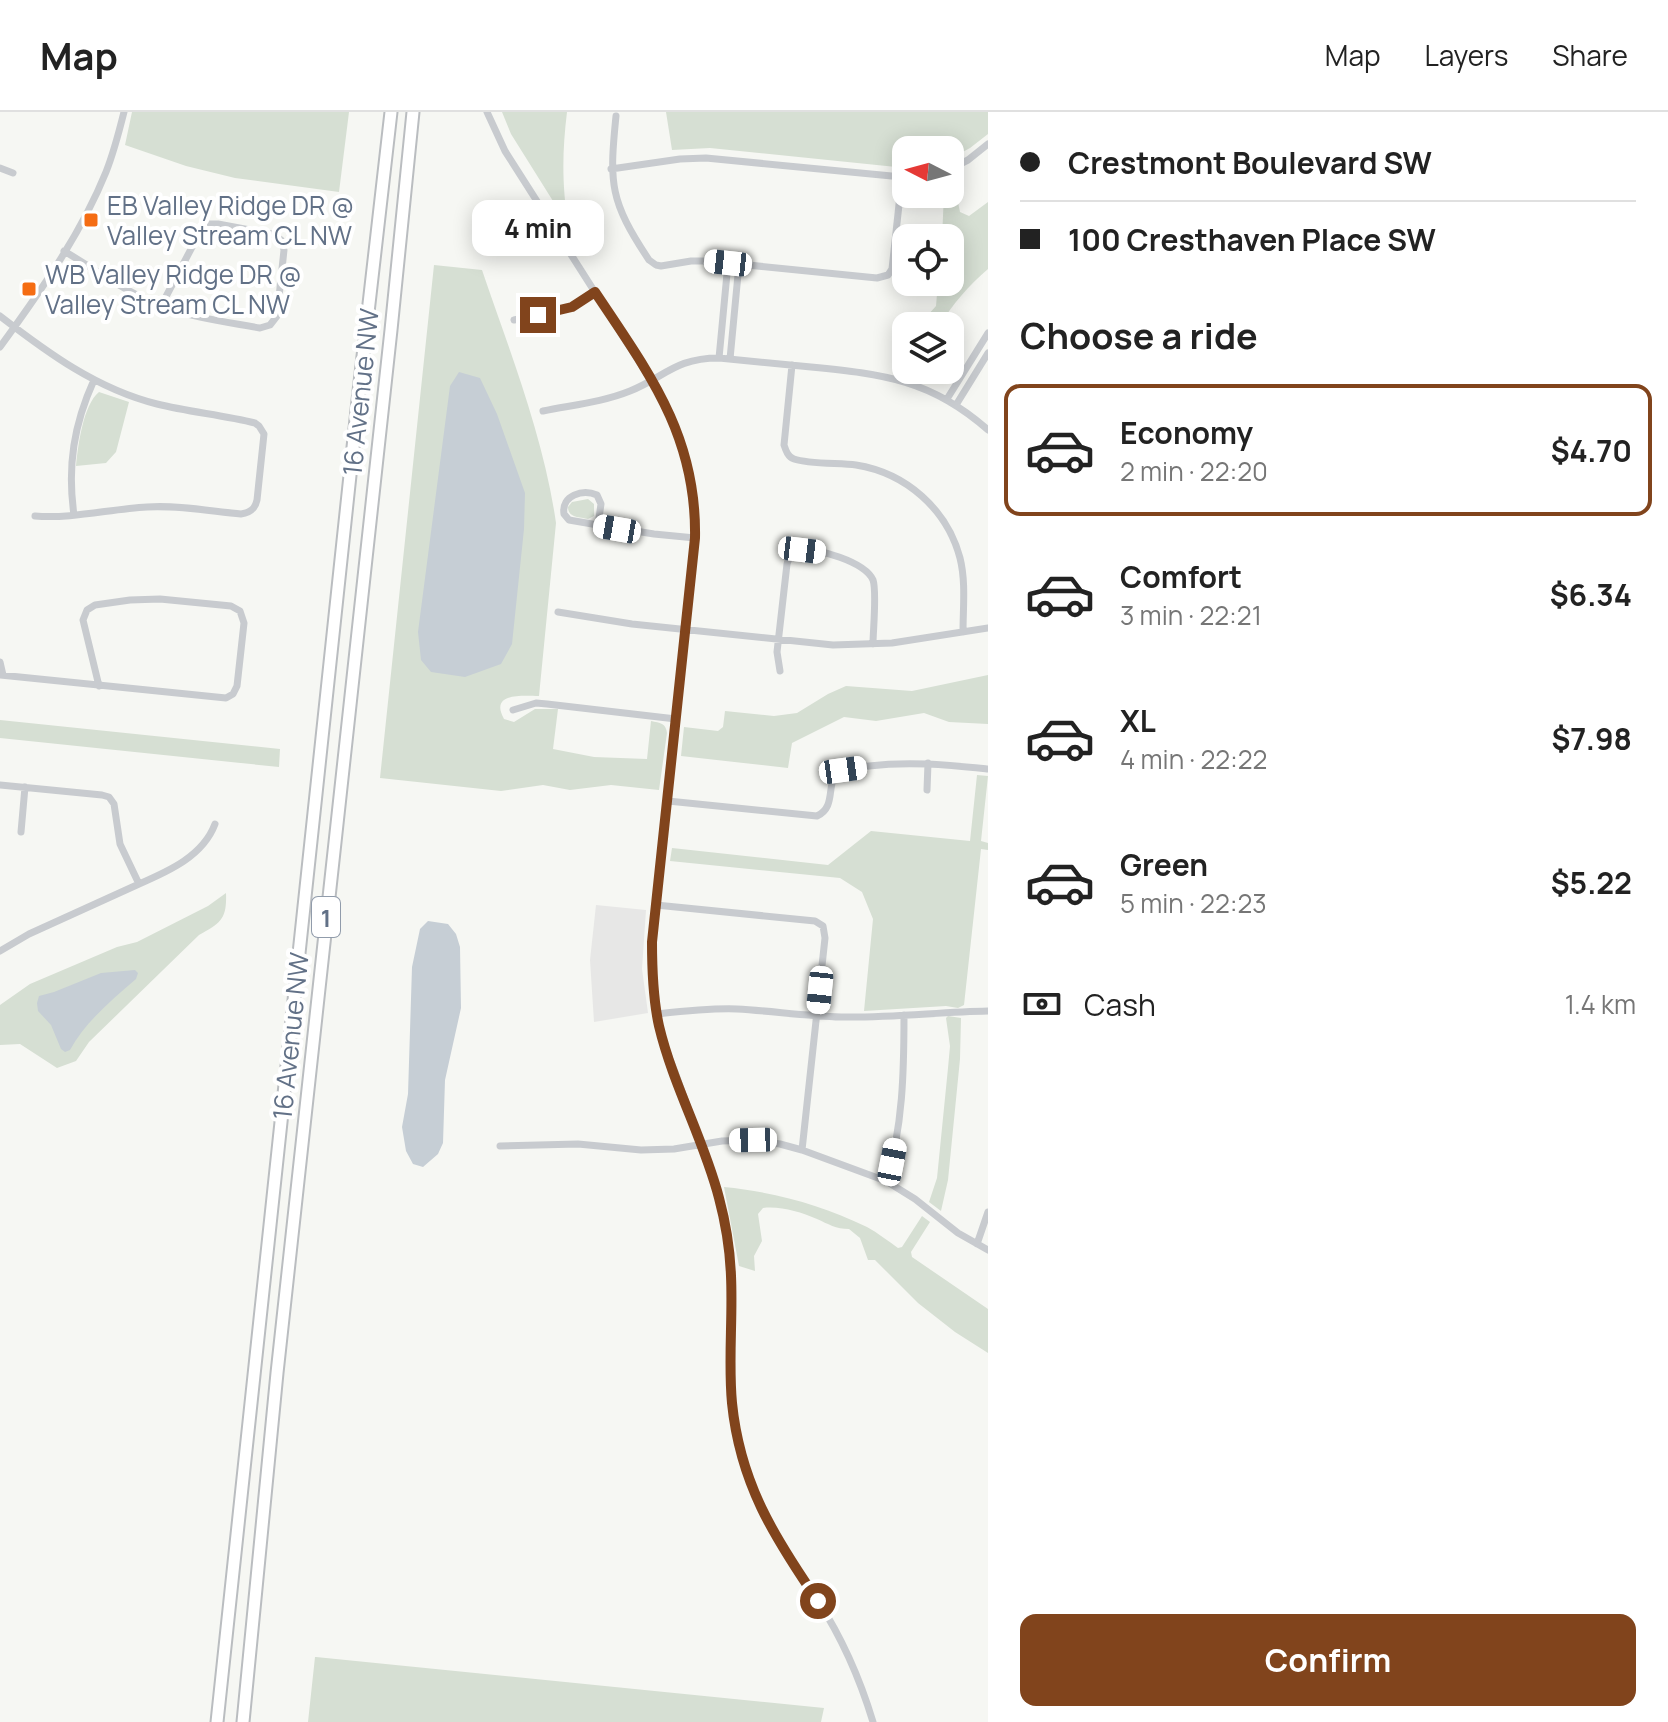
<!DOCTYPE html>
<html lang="en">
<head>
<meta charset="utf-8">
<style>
	body { margin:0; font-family:Manrope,sans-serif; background:#f2f2f2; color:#222; height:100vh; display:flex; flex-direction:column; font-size:30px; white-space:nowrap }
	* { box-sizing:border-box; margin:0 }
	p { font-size:26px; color:#767676 }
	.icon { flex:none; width:44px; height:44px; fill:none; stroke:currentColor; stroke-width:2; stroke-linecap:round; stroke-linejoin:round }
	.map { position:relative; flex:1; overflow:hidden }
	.sheet { display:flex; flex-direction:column; background:#fff; width:680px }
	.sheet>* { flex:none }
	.hud { display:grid; align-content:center; height:176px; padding:0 32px; background:#fff }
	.needle { width:52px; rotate:276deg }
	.fabs { position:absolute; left:892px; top:24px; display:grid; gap:16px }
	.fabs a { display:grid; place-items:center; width:72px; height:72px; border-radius:16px; background:#fff; box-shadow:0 4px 20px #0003; font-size:40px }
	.end { position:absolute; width:36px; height:36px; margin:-18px; border:10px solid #81441c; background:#fff; box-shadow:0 0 0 4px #fff }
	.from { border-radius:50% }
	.bubble { position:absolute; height:56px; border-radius:16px; background:#fff; box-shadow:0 4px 20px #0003; font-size:26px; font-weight:700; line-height:56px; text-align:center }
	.car { position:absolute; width:24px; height:48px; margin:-24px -12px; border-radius:10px; box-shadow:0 0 6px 2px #0007; background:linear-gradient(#fff 24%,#345 0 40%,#fff 0 76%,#345 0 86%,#fff 0) }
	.hud b { display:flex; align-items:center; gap:28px; height:76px; font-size:30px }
	.hud b+b { border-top:2px solid #e0e0e0 }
	.hud i { width:20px; height:20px; background:#222 }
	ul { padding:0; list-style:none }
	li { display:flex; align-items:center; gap:24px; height:132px; margin:0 16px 12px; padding:0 16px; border:4px solid transparent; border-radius:16px }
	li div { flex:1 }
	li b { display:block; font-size:30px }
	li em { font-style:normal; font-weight:700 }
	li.current { border-color:#81441c }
	li>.icon { width:72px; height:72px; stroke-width:1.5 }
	h2 { padding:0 32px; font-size:36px; line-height:96px }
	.pay { display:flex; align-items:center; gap:20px; height:88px; padding:0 32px; font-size:30px }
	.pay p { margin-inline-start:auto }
	.button { display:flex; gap:16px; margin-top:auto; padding:16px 32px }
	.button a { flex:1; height:92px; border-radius:16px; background:#81441c; color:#fff; font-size:32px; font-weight:700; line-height:92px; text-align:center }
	header { display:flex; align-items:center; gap:48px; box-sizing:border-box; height:112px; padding:0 40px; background:#fff; border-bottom:2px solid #e0e0e0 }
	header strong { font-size:38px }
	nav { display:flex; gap:44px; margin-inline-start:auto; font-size:28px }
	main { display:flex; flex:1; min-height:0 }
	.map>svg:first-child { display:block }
</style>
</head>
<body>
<header>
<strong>Map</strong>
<nav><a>Map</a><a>Layers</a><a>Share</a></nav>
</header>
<main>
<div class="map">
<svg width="988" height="1610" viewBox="0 0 988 1610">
	<rect width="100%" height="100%" fill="#f6f7f3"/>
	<path fill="#e7e7e6" d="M596,793L646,798L642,857L648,901L594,910L590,848Z"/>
	<path fill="#d6dfd3" d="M132,0H349L339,80L235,66L186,54L125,33Z
		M502,0H567C562,41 562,72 568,113L511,22Z
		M666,0H988V22L970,36L950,47V38H906V56L710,36L672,38Z
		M952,61L960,100L969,104L988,90V157C968,174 953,192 939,214H918L936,194L938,170H950V126H942L944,82H950V62Z
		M434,153L482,158C510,240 544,326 556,411L539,584C523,584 489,580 504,607L514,610L535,597H558L553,637L594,645L647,647L651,609C660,611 666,611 667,621L659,678L611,673L570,678L543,673L501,679L380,666Z
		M99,280L129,290L116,340L106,351L76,354C78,334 83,293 99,280Z
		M588,387L594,392V404L588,407C580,405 568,406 568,395L572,390Z
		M988,563V612L949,610L924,601L876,609L844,605L792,631L788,656L681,644L684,615L718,619L723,615L725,599L774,604L797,601L828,582L846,574L912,579Z
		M0,608L280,637L279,655L0,626Z
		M977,663L988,664L981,729L988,731V738L981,737L964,893L958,896L946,894L864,899L873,807L862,780L840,766L670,749L672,736L828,753L871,719L970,729Z
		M226,781C227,807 221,811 199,823L89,930L76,949L57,956L20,932L0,933V893L30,872L117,835L137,830L208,794Z
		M948,904L961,906L960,947L948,1068L941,1099L929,1090L937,1066L948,956L950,934L946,906Z
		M724,1075C774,1080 822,1093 867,1115C878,1121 888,1129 898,1136L902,1135L922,1104L930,1110L911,1140L912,1145L988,1197V1241L955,1220L918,1191L875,1148H868L860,1126L849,1117C836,1117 828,1112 817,1107C800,1100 781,1094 763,1096L758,1102L762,1129L754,1144L755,1159L739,1154Z
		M315,1545H316L824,1596L821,1610H308Z"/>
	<path fill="#c6ced5" d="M459,260L480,266L497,302L525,381L524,417L512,532L501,552L465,565L431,560L421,548L418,520L450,274Z
		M428,809L448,812L456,822L460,835L461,896L445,968L443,1031L438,1042L423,1055L413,1052L406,1039L402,1015L408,982L412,855L420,817Z
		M135,858L138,861L136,867C112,888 86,909 70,938L65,940L61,937L51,913L38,899L37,891L39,884L54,880L101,861Z"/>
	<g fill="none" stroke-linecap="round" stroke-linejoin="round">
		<g stroke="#babdc0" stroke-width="15">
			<path id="highway" d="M217,1610L359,279L391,0
				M243,1610L277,1261L391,218L413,0"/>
		</g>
		<path stroke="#c8cbcf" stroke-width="7" d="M487,0L505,39L663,287C684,332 696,376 695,426L652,830C652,858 653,887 659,914C663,930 669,945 675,960C694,1015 719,1070 728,1128C734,1164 730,1200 730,1237C731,1281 733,1327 749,1368C765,1413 793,1450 818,1489C842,1526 860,1567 873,1610
			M0,56L13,61
			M611,57L680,47L706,46L902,65L892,157L888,163L877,166L708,149H691L661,154L656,153L649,148C610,89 609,73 616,4
			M950,57L968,48L988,32
			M64,139C96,158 127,181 162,194C193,206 227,210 260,216L270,213L277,204L284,138L281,128L272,122L218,112H208L200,120L161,194
			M0,204C48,241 97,277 157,292C189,300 223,303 255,311L259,314L264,322L257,388C255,397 250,401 241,402C210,399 178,393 147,395C110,397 72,407 35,404
			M514,208L572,195L595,180
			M0,235C40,180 81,122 106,60C114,40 119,20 124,0
			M719,246L728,151
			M730,247L739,152
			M792,253L784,333C786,339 788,345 794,347C808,352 839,351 856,353C906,361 947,397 960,446C966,470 963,496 963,520
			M947,287L988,221
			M956,293L988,241
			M543,299C572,293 603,290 630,279C665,265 675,246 719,246C749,249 780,252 811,255C883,262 932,268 988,318
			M74,403C67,354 74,312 94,268
			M598,413L601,392L597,383C583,377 561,383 564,402L569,408L598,413L654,422L695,426
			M558,500L632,512L833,533L892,531L988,516
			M0,550L3,563
			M780,559L777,540L787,452C789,445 791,440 799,439C817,435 865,450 873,468C877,479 873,519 873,532
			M0,563L226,586L233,582L237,574L244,511L240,499L231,494L160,487L130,488L95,493L87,498L83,508L99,574
			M513,598L536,591L547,592L676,607
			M0,673L102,683L109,685L114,692L120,732L139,772L29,822L0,839
			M927,678L928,651
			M668,689L817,704C834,696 828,679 834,664C844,656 857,656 869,654C910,649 948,653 988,657
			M21,720L25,675
			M139,772C169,759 203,744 215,712
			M656,793L815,809L823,814L825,826L802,1038
			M657,902C684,899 710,896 737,897C772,899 806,904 841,905C890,906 939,900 988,899
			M500,1034L578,1032L641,1038L674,1037L722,1029L753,1028L780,1032L802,1038L886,1069L915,1087L958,1121L988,1138
			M886,1069C903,1016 904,958 904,903
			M977,1132L988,1100"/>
		<use href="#highway" stroke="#fff" stroke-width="11"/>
	</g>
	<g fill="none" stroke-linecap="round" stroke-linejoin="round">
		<path stroke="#81441c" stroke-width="10" d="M538,203L572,195L595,180C649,261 697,324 695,426L652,830C652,858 653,887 659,914C673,973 704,1028 719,1086C726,1112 730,1138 731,1164C733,1207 728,1249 732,1291C740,1371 774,1425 818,1489"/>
	</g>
	<g fill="#f56d14" stroke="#fff" stroke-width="3">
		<rect x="83" y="100" width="16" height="16" rx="4"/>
		<rect x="21" y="169" width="16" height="16" rx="4"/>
	</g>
	<g text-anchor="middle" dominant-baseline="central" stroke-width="8" stroke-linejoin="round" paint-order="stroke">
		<rect fill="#fff" stroke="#919cab" stroke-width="2" x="312" y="785" width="28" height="40" rx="6"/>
		<g font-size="24" font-weight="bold" fill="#627187">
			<text x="326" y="805">1</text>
		</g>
		<g font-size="26" fill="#627187" stroke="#fff" text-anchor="start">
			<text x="107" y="93">EB Valley Ridge DR @<tspan x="107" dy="30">Valley Stream CL NW</tspan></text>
			<text x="45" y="162">WB Valley Ridge DR @<tspan x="45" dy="30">Valley Stream CL NW</tspan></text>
		</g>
		<g font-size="26" fill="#627187" stroke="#fff">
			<text transform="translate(360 280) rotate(-84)">16 Avenue NW</text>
			<text transform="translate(290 924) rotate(-84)">16 Avenue NW</text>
		</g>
	</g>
</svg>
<div class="fabs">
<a><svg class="needle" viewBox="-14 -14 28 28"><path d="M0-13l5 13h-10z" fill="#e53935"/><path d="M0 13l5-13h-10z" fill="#767676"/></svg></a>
<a><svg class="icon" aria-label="locate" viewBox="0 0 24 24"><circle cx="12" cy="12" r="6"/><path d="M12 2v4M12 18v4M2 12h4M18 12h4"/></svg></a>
<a><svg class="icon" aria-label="layers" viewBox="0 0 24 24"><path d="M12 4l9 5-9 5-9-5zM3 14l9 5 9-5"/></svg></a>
</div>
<i class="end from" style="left:818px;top:1489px"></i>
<i class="end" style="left:538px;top:203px"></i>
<div class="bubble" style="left:472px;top:88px;width:132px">4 min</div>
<i class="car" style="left:728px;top:151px;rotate:276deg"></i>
<i class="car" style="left:617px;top:417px;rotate:280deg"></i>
<i class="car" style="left:802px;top:438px;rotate:97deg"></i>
<i class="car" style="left:843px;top:658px;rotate:82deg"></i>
<i class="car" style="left:820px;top:878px;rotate:186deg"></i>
<i class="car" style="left:753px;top:1028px;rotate:269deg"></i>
<i class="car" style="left:892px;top:1050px;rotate:11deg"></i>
</div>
<section class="sheet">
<div class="hud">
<b><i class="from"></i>Crestmont Boulevard SW</b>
<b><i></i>100 Cresthaven Place SW</b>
</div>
<h2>Choose a ride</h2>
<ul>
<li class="current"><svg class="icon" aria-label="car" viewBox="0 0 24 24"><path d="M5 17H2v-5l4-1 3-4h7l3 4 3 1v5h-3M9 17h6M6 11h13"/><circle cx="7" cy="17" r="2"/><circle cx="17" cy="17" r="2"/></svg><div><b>Economy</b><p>2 min · 22:20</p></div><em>$4.70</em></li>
<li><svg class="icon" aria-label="car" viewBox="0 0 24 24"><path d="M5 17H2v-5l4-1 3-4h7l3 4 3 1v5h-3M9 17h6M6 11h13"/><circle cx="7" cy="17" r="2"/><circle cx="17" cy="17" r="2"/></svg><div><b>Comfort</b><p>3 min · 22:21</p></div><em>$6.34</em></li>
<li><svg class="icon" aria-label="car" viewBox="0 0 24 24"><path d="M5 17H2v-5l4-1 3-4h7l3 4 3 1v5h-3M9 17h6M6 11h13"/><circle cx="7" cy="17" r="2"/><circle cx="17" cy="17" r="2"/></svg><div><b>XL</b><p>4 min · 22:22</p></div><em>$7.98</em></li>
<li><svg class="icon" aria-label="car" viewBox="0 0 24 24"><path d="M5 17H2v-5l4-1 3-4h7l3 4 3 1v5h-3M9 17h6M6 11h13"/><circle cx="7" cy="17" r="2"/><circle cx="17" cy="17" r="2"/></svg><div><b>Green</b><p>5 min · 22:23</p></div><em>$5.22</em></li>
</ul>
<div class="pay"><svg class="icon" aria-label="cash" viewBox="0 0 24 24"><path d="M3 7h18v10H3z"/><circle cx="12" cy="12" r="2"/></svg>Cash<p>1.4 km</p></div>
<div class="button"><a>Confirm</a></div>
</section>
</main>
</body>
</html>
